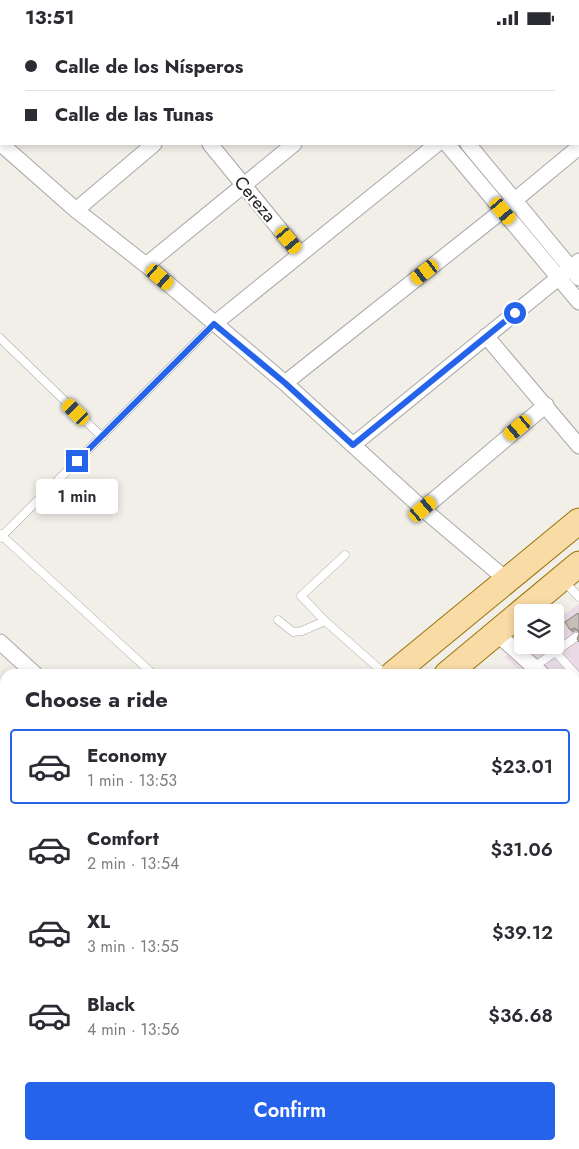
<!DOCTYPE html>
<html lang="en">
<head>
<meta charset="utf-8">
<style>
	body { margin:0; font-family:Jost,sans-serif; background:#f7f7f7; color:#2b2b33; height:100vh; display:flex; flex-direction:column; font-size:19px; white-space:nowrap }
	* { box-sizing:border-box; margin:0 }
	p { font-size:16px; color:#7c7c81 }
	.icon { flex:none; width:28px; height:28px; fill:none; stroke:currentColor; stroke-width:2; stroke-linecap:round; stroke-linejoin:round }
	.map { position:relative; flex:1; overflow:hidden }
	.sheet { position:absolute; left:0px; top:634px; width:580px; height:481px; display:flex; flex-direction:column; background:#fff; border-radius:15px 15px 0 0; box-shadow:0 2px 8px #0003 }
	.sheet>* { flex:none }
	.top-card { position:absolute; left:0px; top:0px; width:580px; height:110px; box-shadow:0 2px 8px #0003; display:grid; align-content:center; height:110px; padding:0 25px; background:#fff }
	.controls { position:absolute; left:514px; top:569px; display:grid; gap:10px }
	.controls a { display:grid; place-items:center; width:50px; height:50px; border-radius:5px; background:#fff; box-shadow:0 2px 8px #0003; font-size:25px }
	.end { position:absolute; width:22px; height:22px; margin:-11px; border:6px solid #2563eb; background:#fff; box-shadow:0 0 0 2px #fff }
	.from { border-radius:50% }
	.bubble { position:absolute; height:35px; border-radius:5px; background:#fff; box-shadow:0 2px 8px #0003; font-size:16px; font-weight:600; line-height:35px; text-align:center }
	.car { position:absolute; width:15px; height:30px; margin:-15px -8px; border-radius:6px; box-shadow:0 0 4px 1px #0007; background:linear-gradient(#f5c518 24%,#345 0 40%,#f5c518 0 76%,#345 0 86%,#f5c518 0) }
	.top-card b { display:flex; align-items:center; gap:18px; height:48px; font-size:19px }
	.top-card b+b { border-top:1px solid #e1e1e2 }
	.top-card i { width:12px; height:12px; background:#2b2b33 }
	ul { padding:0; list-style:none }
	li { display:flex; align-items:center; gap:15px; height:75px; margin:0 10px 8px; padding:0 15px; border:2px solid transparent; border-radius:5px }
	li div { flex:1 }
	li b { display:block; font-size:19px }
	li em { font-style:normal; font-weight:600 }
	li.current { border-color:#2563eb }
	li>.icon { width:45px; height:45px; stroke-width:1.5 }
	h2 { padding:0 25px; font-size:22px; line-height:60px }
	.action { display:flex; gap:10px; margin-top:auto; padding:10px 25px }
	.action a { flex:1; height:58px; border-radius:5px; background:#2563eb; color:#fff; font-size:20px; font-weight:600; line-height:58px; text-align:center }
	.status { display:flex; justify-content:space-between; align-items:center; height:35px; padding:0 25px; background:#fff; direction:ltr }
	.status svg { height:14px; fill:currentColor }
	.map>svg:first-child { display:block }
</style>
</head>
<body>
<div class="status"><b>13:51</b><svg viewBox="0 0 49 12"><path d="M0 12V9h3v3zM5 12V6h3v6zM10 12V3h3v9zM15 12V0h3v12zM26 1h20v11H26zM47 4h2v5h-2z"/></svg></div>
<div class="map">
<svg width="579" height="1114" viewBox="0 0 579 1114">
	<rect width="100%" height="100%" fill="#f1efe8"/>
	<path fill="#eadae6" d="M579,569V686L575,683V639H524L505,622L522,609L555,610V586Z
		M579,929V1114H0V1058L5,1054V1110H575V932Z"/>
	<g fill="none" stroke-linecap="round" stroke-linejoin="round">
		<g stroke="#a8a8a8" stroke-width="9">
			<path id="lane" d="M0,303L102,402
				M0,499L153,639
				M0,503L214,289
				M345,520L301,561L325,586L385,639
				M563,545L579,562
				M278,585L293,597L302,596L325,586
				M549,610L579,643
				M534,632L576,602
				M575,664L579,646
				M575,985L579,981
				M0,1039L5,1044
				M71,1110L75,1114
				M430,1110L434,1114
				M241,1114L245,1110"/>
		</g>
		<g stroke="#a8a8a8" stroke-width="17">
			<path id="street" d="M122,0L123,1
				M358,0L359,1
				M378,0L379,1
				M141,1L142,0
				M427,1L429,0
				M568,1L570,0
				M0,2L3,0
				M1,109L76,175L146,230L285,348L423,474L507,545
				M210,109L300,219
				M447,109L579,267
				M468,109L579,243
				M76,175L154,109
				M146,230L294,109
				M214,289L437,109
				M486,301L579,411
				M285,348L503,175L579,112
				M353,410L579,226
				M423,474L546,370
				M496,598L542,639
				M0,607L35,639
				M575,668L579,671
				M0,747L5,742
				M0,782L5,787"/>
		</g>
		<g stroke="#997305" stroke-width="27">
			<path id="primary" d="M393,639L579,486
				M447,639L579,529
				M0,961L5,957
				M0,1008L5,1004"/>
		</g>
		<use href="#lane" stroke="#fff" stroke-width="8"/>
		<use href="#street" stroke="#fff" stroke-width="15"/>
		<use href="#primary" stroke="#f9dba5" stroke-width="25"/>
	</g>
	<path fill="#aaa39d" d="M578,578L579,598L576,596L572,598L565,587Z"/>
	<path fill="#c6beb7" stroke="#8b8580" d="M578,578L579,580V598L578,595L574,593L570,595L565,587Z
		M579,599V607L577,604Z"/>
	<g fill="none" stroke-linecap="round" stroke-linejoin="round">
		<path stroke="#2563eb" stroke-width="6" d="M77,426L214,289L285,348L353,410L515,278"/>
	</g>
	<g text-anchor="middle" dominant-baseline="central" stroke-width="4.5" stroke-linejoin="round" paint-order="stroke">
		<g font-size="18" fill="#212121" stroke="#fff">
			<text transform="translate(255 164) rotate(50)">Cereza</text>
		</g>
	</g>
</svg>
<div class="controls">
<a><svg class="icon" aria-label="layers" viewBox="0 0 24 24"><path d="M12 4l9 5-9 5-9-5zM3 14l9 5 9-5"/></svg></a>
</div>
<i class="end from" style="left:515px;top:278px"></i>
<i class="end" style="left:77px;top:426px"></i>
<div class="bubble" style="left:36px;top:444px;width:82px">1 min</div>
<i class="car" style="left:503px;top:176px;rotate:140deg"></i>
<i class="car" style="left:289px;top:205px;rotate:140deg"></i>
<i class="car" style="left:425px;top:237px;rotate:232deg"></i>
<i class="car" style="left:160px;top:242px;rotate:131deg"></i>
<i class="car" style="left:76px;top:377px;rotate:314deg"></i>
<i class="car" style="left:518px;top:393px;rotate:230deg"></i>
<i class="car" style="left:423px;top:474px;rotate:50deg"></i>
<div class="top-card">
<b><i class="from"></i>Calle de los Nísperos</b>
<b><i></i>Calle de las Tunas</b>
</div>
<section class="sheet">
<h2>Choose a ride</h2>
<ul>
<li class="current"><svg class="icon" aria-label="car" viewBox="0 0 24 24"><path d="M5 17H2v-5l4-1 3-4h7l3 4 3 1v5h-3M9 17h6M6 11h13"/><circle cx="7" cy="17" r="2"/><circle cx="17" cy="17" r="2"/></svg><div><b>Economy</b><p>1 min · 13:53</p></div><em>$23.01</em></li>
<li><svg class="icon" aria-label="car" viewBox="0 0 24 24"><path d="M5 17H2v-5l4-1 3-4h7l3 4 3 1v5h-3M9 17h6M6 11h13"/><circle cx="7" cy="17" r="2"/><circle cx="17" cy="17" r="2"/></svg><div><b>Comfort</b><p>2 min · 13:54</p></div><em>$31.06</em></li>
<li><svg class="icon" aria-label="car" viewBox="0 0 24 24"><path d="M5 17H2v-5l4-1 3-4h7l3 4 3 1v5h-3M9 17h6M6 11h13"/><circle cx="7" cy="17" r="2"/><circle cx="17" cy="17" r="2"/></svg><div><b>XL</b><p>3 min · 13:55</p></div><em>$39.12</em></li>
<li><svg class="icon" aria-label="car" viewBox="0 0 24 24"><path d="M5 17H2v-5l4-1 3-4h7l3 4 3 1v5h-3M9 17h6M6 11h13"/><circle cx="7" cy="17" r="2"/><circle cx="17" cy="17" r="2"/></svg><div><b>Black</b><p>4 min · 13:56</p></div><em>$36.68</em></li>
</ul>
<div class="action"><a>Confirm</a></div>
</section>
</div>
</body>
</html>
